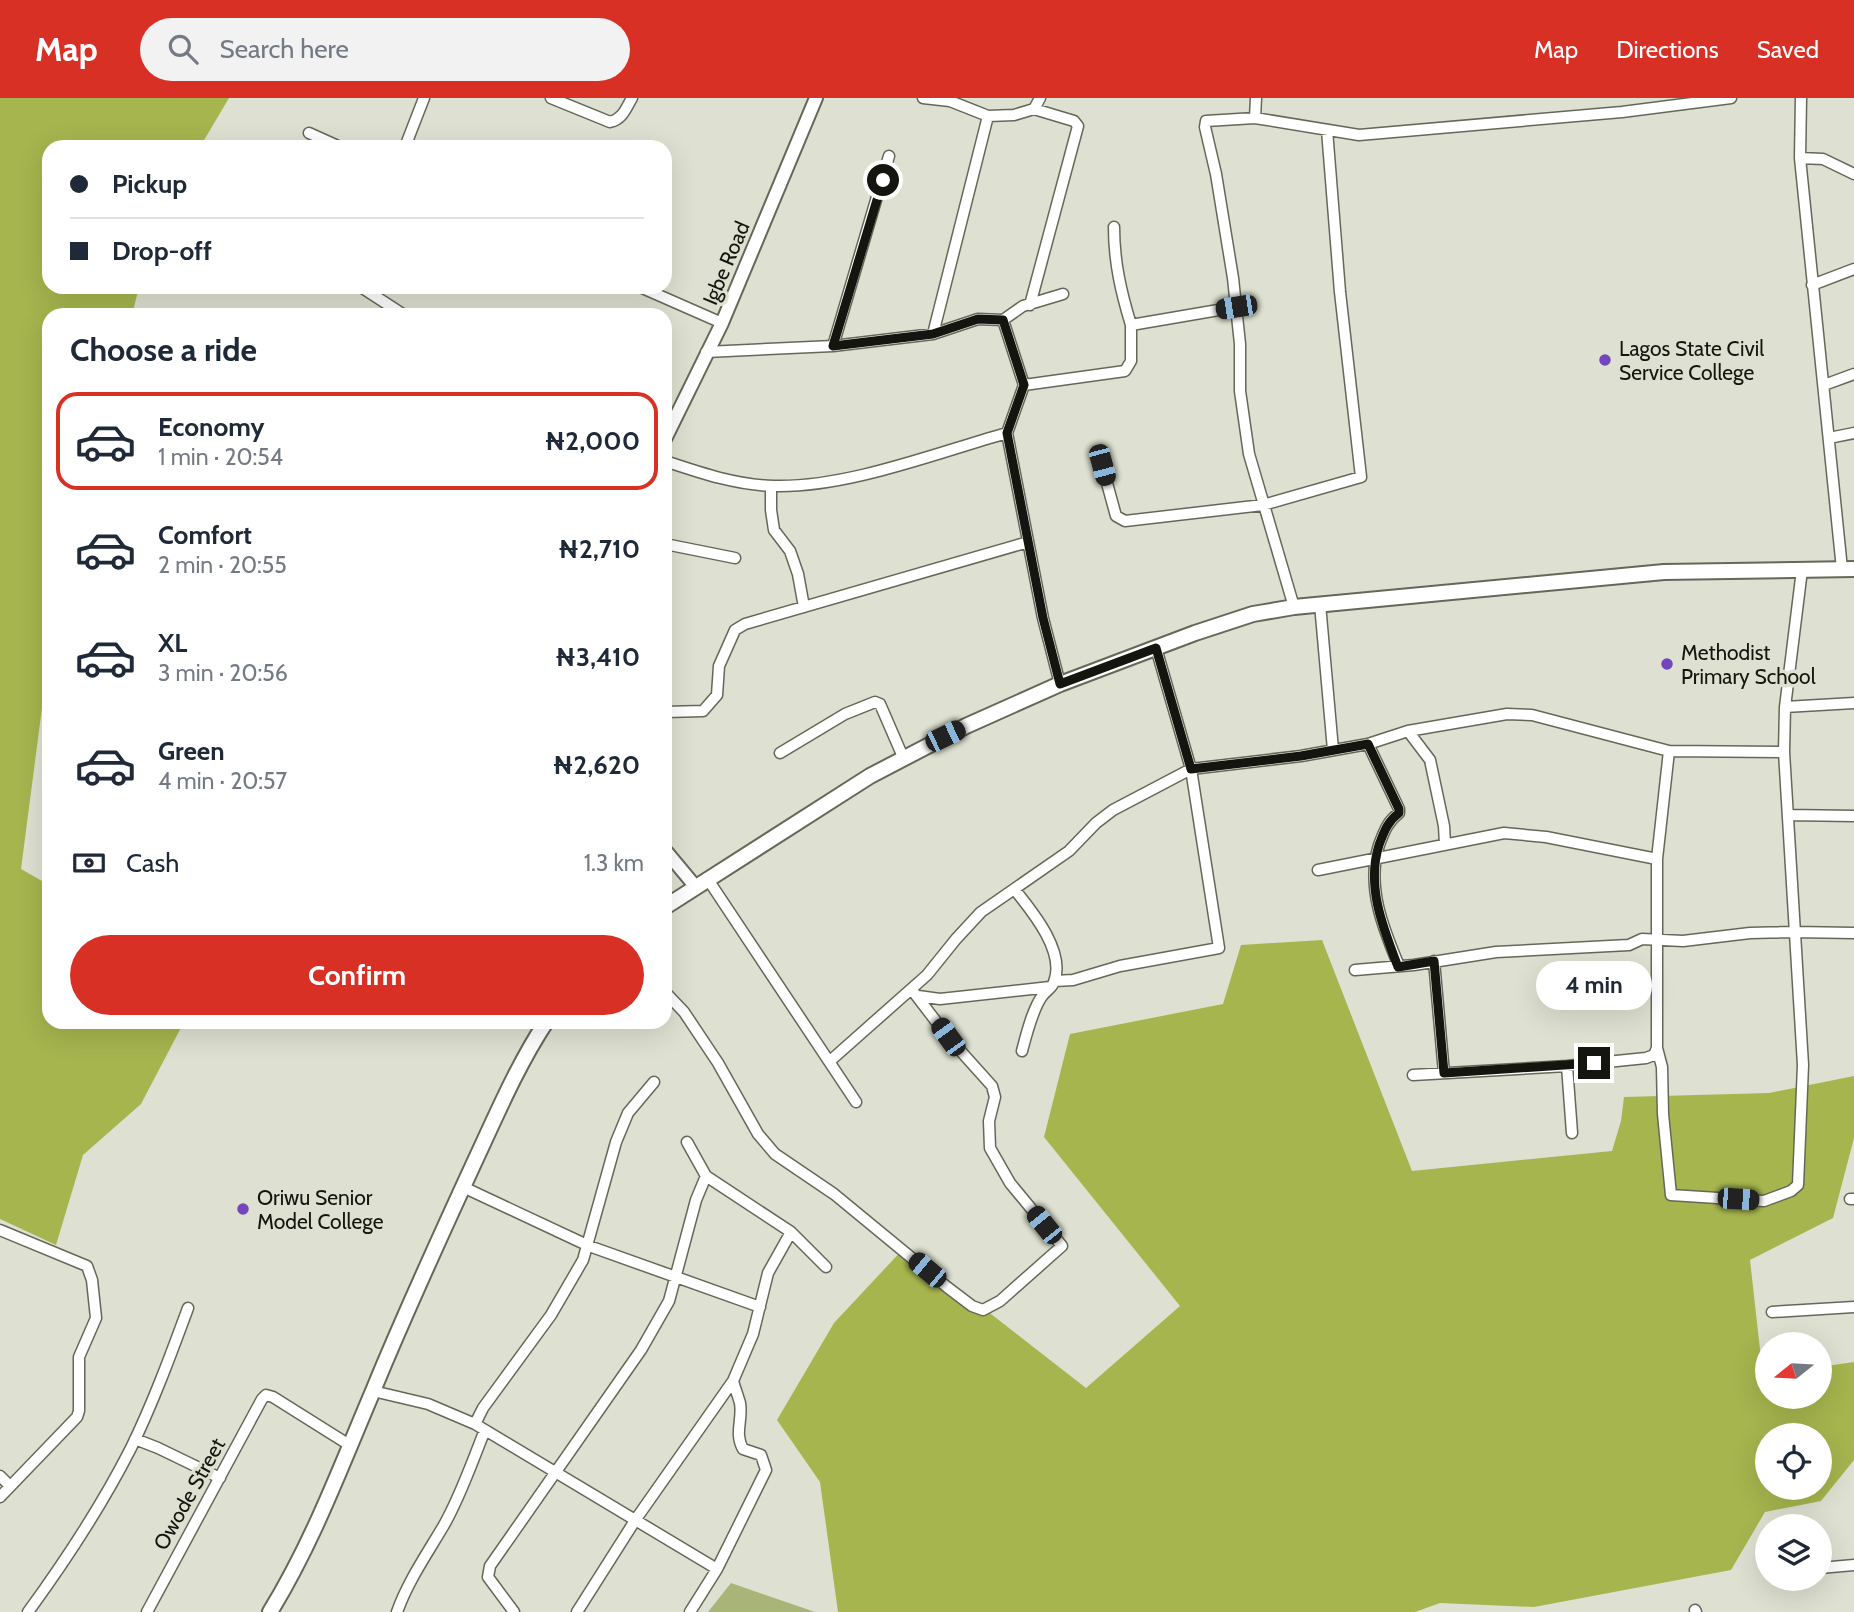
<!DOCTYPE html>
<html lang="en">
<head>
<meta charset="utf-8">
<style>
	body { margin:0; font-family:Cabin,sans-serif; background:#f2f2f3; color:#1f2937; height:100vh; display:flex; flex-direction:column; font-size:26px; white-space:nowrap }
	* { box-sizing:border-box; margin:0 }
	p { font-size:23px; color:#747a83 }
	.icon { flex:none; width:38px; height:38px; fill:none; stroke:currentColor; stroke-width:2; stroke-linecap:round; stroke-linejoin:round }
	.map { position:relative; flex:1; overflow:hidden }
	.details { position:absolute; left:42px; top:210px; width:630px; height:721px; display:flex; flex-direction:column; background:#fff; border-radius:21px; box-shadow:0 7px 28px #0002 }
	.details>* { flex:none }
	.hud { position:absolute; left:42px; top:42px; width:630px; height:154px; border-radius:21px; box-shadow:0 7px 28px #0002; display:grid; align-content:center; height:154px; padding:0 28px; background:#fff }
	.needle { width:46px; rotate:252deg }
	.buttons { position:absolute; left:1755px; top:1234px; display:grid; gap:14px }
	.buttons a { display:grid; place-items:center; width:77px; height:77px; border-radius:50%; background:#fff; box-shadow:0 7px 28px #0002; font-size:35px }
	.end { position:absolute; width:32px; height:32px; margin:-16px; border:9px solid #14150f; background:#fff; box-shadow:0 0 0 4px #fff }
	.from { border-radius:50% }
	.bubble { position:absolute; height:49px; border-radius:24px; background:#fff; box-shadow:0 7px 28px #0002; font-size:23px; font-weight:800; line-height:49px; text-align:center }
	.car { position:absolute; width:21px; height:42px; margin:-21px -10px; border-radius:9px; box-shadow:0 0 5px 2px #0007; background:linear-gradient(#222 24%,#8ab4d8 0 40%,#222 0 76%,#8ab4d8 0 86%,#222 0) }
	.hud b { display:flex; align-items:center; gap:24px; height:66px; font-size:26px }
	.hud b+b { border-top:2px solid #e0e1e3 }
	.hud i { width:18px; height:18px; background:#1f2937 }
	ul { padding:0; list-style:none }
	li { display:flex; align-items:center; gap:21px; height:98px; margin:0 14px 10px; padding:0 14px; border:4px solid transparent; border-radius:21px }
	li div { flex:1 }
	li b { display:block; font-size:26px }
	li em { font-style:normal; font-weight:800 }
	li.on { border-color:#d93025 }
	li>.icon { width:63px; height:63px; stroke-width:1.5 }
	h2 { padding:0 28px; font-size:32px; line-height:84px }
	.pay { display:flex; align-items:center; gap:18px; height:77px; padding:0 28px; font-size:26px }
	.pay p { margin-inline-start:auto }
	.button { display:flex; gap:14px; margin-top:auto; padding:14px 28px }
	.button a { flex:1; height:80px; border-radius:42px; background:#d93025; color:#fff; font-size:28px; font-weight:800; line-height:80px; text-align:center }
	header { display:flex; align-items:center; gap:42px; box-sizing:border-box; height:98px; padding:0 35px; background:#d93025; color:#fff }
	header strong { font-size:33px }
	nav { display:flex; gap:38px; margin-inline-start:auto; font-size:24px }
	.search { width:490px; height:63px; background:#f2f2f3; display:flex; align-items:center; gap:18px; box-sizing:border-box; padding:0 24px; border-radius:38px; color:#747a83; font-size:26px }
	.map>svg:first-child { display:block }
</style>
</head>
<body>
<header>
<strong>Map</strong>
<div class="search"><svg class="icon" aria-label="search" viewBox="0 0 24 24"><circle cx="10" cy="10" r="6"/><path d="M15 15l6 6"/></svg>Search here</div>
<nav><a>Map</a><a>Directions</a><a>Saved</a></nav>
</header>
<div class="map">
<svg width="1854" height="1514" viewBox="0 0 1854 1514">
	<rect width="100%" height="100%" fill="#dee1d1"/>
	<path fill="#a9b478" d="M731,1485L815,1514H816H708Z"/>
	<path fill="#a6b54e" fill-rule="evenodd" d="M0,0H229L200,49H49V189H139L132,217H49V556L21,771L49,787V924H184L141,1006L83,1057L56,1147L0,1121Z
		M1322,842L1412,1073L1612,1053L1621,1023L1624,999L1769,995L1854,978V1040L1833,1120L1750,1162L1763,1278H1767L1768,1298H1820V1269L1854,1264V1362L1821,1403L1765,1414L1731,1472L1534,1509L1440,1505L1415,1514H838L820,1384L777,1322L834,1225L905,1149L1086,1290L1180,1208L1044,1039L1070,936L1223,906L1241,847ZM1768,1337H1820V1390H1768Z"/>
	<g fill="none" stroke-linecap="round" stroke-linejoin="round">
		<g stroke="#656859" stroke-width="13">
			<path id="minor" d="M551,0L610,24C623,21 626,10 632,0
				M923,0L950,3L988,18L1014,17L1034,11L1040,0
				M1801,0L1800,60L1842,471
				M1255,20L1256,0
				M309,35L340,49
				M405,49L424,0
				M1800,60L1823,61L1854,76
				M1114,129C1114,164 1121,194 1131,227
				M1812,187L1854,171
				M361,189L404,217
				M640,189L722,225
				M1030,207L1078,28L1074,23L1034,11
				M1003,222L1024,287L1007,335L1043,520L1060,586
				M933,236L988,18
				M833,248L889,58
				M706,254L833,248L933,236L978,221L1003,222L1023,208L1063,196
				M1024,287L1125,273L1131,263V227L1236,209
				M1824,287L1854,276
				M1829,340L1854,335
				M665,363C701,375 736,387 774,388C847,390 936,355 1007,335
				M1102,367L1116,418L1125,423L1263,407L1361,379L1340,194L1327,32
				M771,388V412L774,432L790,453L798,476L804,509
				M665,446L735,460
				M1320,506L1333,652
				M1294,509L1249,356L1240,293V246L1233,180L1216,76L1205,29L1206,23L1255,20L1359,37L1622,14L1731,0
				M1785,609L1854,605
				M665,614L703,613L717,597L719,568L735,532L745,526L1028,444
				M1408,633L1430,662L1444,728L1445,746
				M1368,646L1399,711V715C1387,724 1384,734 1379,747C1366,788 1383,830 1399,868
				M780,655L845,616L875,604L880,606L903,659
				M1788,717L1854,718
				M1318,772L1504,735L1546,739L1657,761
				M707,780L856,1004
				M1015,792C1032,813 1066,854 1054,884C1052,890 1047,892 1043,897C1033,909 1026,938 1022,953
				M1434,863L1444,975
				M1355,872L1414,867L1496,854L1629,847L1642,841L1683,843L1750,835L1794,834L1854,835
				M1055,883L1073,882L1120,868L1219,850L1191,671L1156,550
				M665,894L684,914L718,965L758,1036L775,1056L834,1096L947,1189L972,1208L983,1212L1000,1203L1062,1148L1010,1085L990,1050L989,1023L995,999L992,988L948,939L912,892
				M918,898L940,901L1050,889
				M1657,950L1662,969L1663,1016L1671,1097L1764,1103L1791,1093L1798,1087L1803,967L1784,654L1785,609L1802,472
				M830,963L927,877L956,841L981,814L1069,753L1096,725L1113,712L1191,671L1301,658L1368,646L1408,633L1507,616L1532,617L1669,653L1784,654
				M1567,968L1572,1035
				M1413,977L1567,968L1646,960L1654,957L1657,950V761L1669,653
				M463,1089L589,1148L760,1209
				M1850,1101H1854
				M0,1132L87,1168L92,1182L96,1220L79,1259V1313L77,1319L0,1399
				M791,1134L826,1169
				M1772,1214L1854,1209
				M373,1293L428,1306L475,1326L717,1471
				M475,1326L483,1310L551,1217L583,1162L616,1044L628,1015L654,984
				M135,1341L158,1350L220,1380
				M0,1378L10,1388
				M1820,1470L1854,1467
				M1695,1512L1696,1514
				M28,1514C66,1462 102,1407 131,1350C153,1305 171,1256 188,1210
				M147,1514L262,1301L266,1297L273,1299L351,1348
				M397,1514C408,1483 427,1456 444,1427C461,1397 472,1364 485,1332
				M514,1514L488,1479L490,1468L641,1252L669,1203L696,1102L706,1078
				M577,1514L636,1421L733,1283L753,1236L768,1175L791,1134L706,1078L687,1044
				M690,1514L717,1471L766,1372L761,1357L743,1351C734,1335 743,1322 740,1305C738,1298 735,1290 733,1283"/>
		</g>
		<g stroke="#656859" stroke-width="16">
			<path id="tertiary" d="M665,341L722,225L816,0
				M665,752L695,788"/>
		</g>
		<g stroke="#656859" stroke-width="18">
			<path id="secondary" d="M665,809L870,678L966,628L1060,586L1195,535L1253,516L1294,509L1664,474L1854,471
				M270,1514C313,1444 341,1368 373,1293C404,1217 439,1141 474,1065C496,1018 517,968 546,924"/>
		</g>
		<use href="#minor" stroke="#fff" stroke-width="10"/>
		<use href="#tertiary" stroke="#fff" stroke-width="12"/>
		<use href="#secondary" stroke="#fff" stroke-width="14"/>
	</g>
	<g fill="none" stroke-linecap="round" stroke-linejoin="round">
		<path stroke="#14150f" stroke-width="9" d="M883,82L833,248L933,236L978,221L1003,222L1024,287L1007,335L1043,520L1060,586L1156,550L1191,671L1301,658L1368,646L1399,711V715C1387,724 1384,734 1379,747C1366,788 1383,830 1398,869L1434,863L1444,975L1594,965"/>
	</g>
	<g fill="#7445bd" stroke="#dee1d1" stroke-width="2.5">
		<circle cx="1605" cy="262" r="7"/>
		<circle cx="1667" cy="566" r="7"/>
		<circle cx="243" cy="1111" r="7"/>
	</g>
	<g text-anchor="middle" dominant-baseline="central" stroke-width="7" stroke-linejoin="round" paint-order="stroke">
		<g font-size="21" fill="#14150f" stroke="#dee1d1">
			<text transform="translate(726 165) rotate(-67)">Igbe Road</text>
			<text transform="translate(189 1396) rotate(-61)">Owode Street</text>
		</g>
		<g font-size="21" fill="#14150f" stroke="#dee1d1" text-anchor="start">
			<text x="1619" y="250">Lagos State Civil<tspan x="1619" dy="24">Service College</tspan></text>
			<text x="1681" y="554">Methodist<tspan x="1681" dy="24">Primary School</tspan></text>
			<text x="257" y="1099">Oriwu Senior<tspan x="257" dy="24">Model College</tspan></text>
		</g>
	</g>
</svg>
<div class="buttons">
<a><svg class="needle" viewBox="-14 -14 28 28"><path d="M0-13l5 13h-10z" fill="#e53935"/><path d="M0 13l5-13h-10z" fill="#747a83"/></svg></a>
<a><svg class="icon" aria-label="locate" viewBox="0 0 24 24"><circle cx="12" cy="12" r="6"/><path d="M12 2v4M12 18v4M2 12h4M18 12h4"/></svg></a>
<a><svg class="icon" aria-label="layers" viewBox="0 0 24 24"><path d="M12 4l9 5-9 5-9-5zM3 14l9 5 9-5"/></svg></a>
</div>
<i class="end from" style="left:883px;top:82px"></i>
<i class="end" style="left:1594px;top:965px"></i>
<div class="bubble" style="left:1536px;top:863px;width:116px">4 min</div>
<i class="car" style="left:1236px;top:209px;rotate:261deg"></i>
<i class="car" style="left:1102px;top:367px;rotate:165deg"></i>
<i class="car" style="left:945px;top:638px;rotate:64deg"></i>
<i class="car" style="left:948px;top:939px;rotate:324deg"></i>
<i class="car" style="left:1738px;top:1101px;rotate:94deg"></i>
<i class="car" style="left:1044px;top:1127px;rotate:321deg"></i>
<i class="car" style="left:927px;top:1172px;rotate:310deg"></i>
<div class="hud">
<b><i class="from"></i>Pickup</b>
<b><i></i>Drop-off</b>
</div>
<section class="details">
<h2>Choose a ride</h2>
<ul>
<li class="on"><svg class="icon" aria-label="car" viewBox="0 0 24 24"><path d="M5 17H2v-5l4-1 3-4h7l3 4 3 1v5h-3M9 17h6M6 11h13"/><circle cx="7" cy="17" r="2"/><circle cx="17" cy="17" r="2"/></svg><div><b>Economy</b><p>1 min · 20:54</p></div><em>₦2,000</em></li>
<li><svg class="icon" aria-label="car" viewBox="0 0 24 24"><path d="M5 17H2v-5l4-1 3-4h7l3 4 3 1v5h-3M9 17h6M6 11h13"/><circle cx="7" cy="17" r="2"/><circle cx="17" cy="17" r="2"/></svg><div><b>Comfort</b><p>2 min · 20:55</p></div><em>₦2,710</em></li>
<li><svg class="icon" aria-label="car" viewBox="0 0 24 24"><path d="M5 17H2v-5l4-1 3-4h7l3 4 3 1v5h-3M9 17h6M6 11h13"/><circle cx="7" cy="17" r="2"/><circle cx="17" cy="17" r="2"/></svg><div><b>XL</b><p>3 min · 20:56</p></div><em>₦3,410</em></li>
<li><svg class="icon" aria-label="car" viewBox="0 0 24 24"><path d="M5 17H2v-5l4-1 3-4h7l3 4 3 1v5h-3M9 17h6M6 11h13"/><circle cx="7" cy="17" r="2"/><circle cx="17" cy="17" r="2"/></svg><div><b>Green</b><p>4 min · 20:57</p></div><em>₦2,620</em></li>
</ul>
<div class="pay"><svg class="icon" aria-label="cash" viewBox="0 0 24 24"><path d="M3 7h18v10H3z"/><circle cx="12" cy="12" r="2"/></svg>Cash<p>1.3 km</p></div>
<div class="button"><a>Confirm</a></div>
</section>
</div>
</body>
</html>
